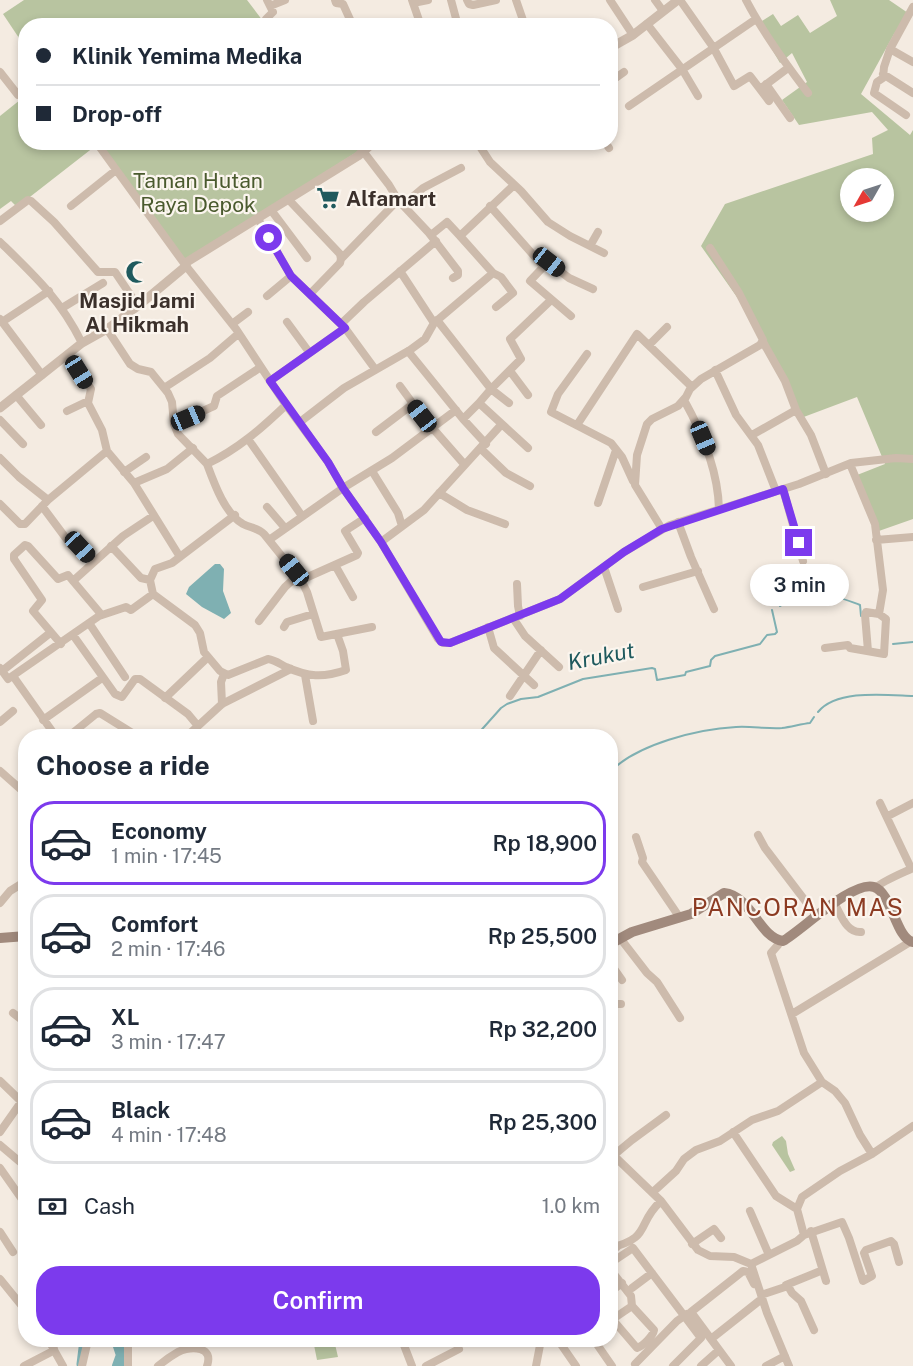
<!DOCTYPE html>
<html lang="en">
<head>
<meta charset="utf-8">
<style>
	body { margin:0; font-family:"Public Sans",sans-serif; background:#f6f6f7; color:#1f2937; height:100vh; display:flex; flex-direction:column; font-size:22px; white-space:nowrap }
	* { box-sizing:border-box; margin:0 }
	p { font-size:20px; color:#747a83 }
	.icon { flex:none; width:33px; height:33px; fill:none; stroke:currentColor; stroke-width:2; stroke-linecap:round; stroke-linejoin:round }
	.map { position:relative; flex:1; overflow:hidden }
	.panel { position:absolute; left:18px; top:729px; width:600px; height:618px; display:flex; flex-direction:column; background:#fff; border-radius:24px; box-shadow:0 3px 9px #0003 }
	.panel>* { flex:none }
	.banner { position:absolute; left:18px; top:18px; width:600px; height:132px; border-radius:24px; box-shadow:0 3px 9px #0003; display:grid; align-content:center; height:132px; padding:0 18px; background:#fff }
	.needle { width:39px; rotate:231deg }
	.controls { position:absolute; left:840px; top:168px; display:grid; gap:12px }
	.controls a { display:grid; place-items:center; width:54px; height:54px; border-radius:50%; background:#fff; box-shadow:0 3px 9px #0003; font-size:30px }
	.end { position:absolute; width:27px; height:27px; margin:-14px; border:8px solid #7c3aed; background:#fff; box-shadow:0 0 0 3px #fff }
	.from { border-radius:50% }
	.bubble { position:absolute; height:42px; border-radius:21px; background:#fff; box-shadow:0 3px 9px #0003; font-size:20px; font-weight:600; line-height:42px; text-align:center }
	.car { position:absolute; width:18px; height:36px; margin:-18px -9px; border-radius:8px; box-shadow:0 0 4px 2px #0007; background:linear-gradient(#222 24%,#8ab4d8 0 40%,#222 0 76%,#8ab4d8 0 86%,#222 0) }
	.banner b { display:flex; align-items:center; gap:21px; height:57px; font-size:22px }
	.banner b+b { border-top:2px solid #e0e1e3 }
	.banner i { width:15px; height:15px; background:#1f2937 }
	ul { padding:0; list-style:none }
	li { display:flex; align-items:center; gap:18px; height:84px; margin:0 12px 9px; padding:0 6px; border:3px solid #e0e1e3; border-radius:24px }
	li div { flex:1 }
	li b { display:block; font-size:22px }
	li em { font-style:normal; font-weight:600 }
	li.active { border-color:#7c3aed }
	li>.icon { width:54px; height:54px; stroke-width:1.5 }
	h2 { padding:0 18px; font-size:27px; line-height:72px }
	.pay { display:flex; align-items:center; gap:15px; height:66px; padding:0 18px; font-size:22px }
	.pay p { margin-inline-start:auto }
	.primary-button { display:flex; gap:12px; margin-top:auto; padding:12px 18px }
	.primary-button a { flex:1; height:69px; border-radius:24px; background:#7c3aed; color:#fff; font-size:24px; font-weight:600; line-height:69px; text-align:center }
	.map>svg:first-child { display:block }
</style>
</head>
<body>
<div class="map">
<svg width="913" height="1366" viewBox="0 0 913 1366">
	<rect width="100%" height="100%" fill="#f4ebe1"/>
	<path fill="#b8c4a0" fill-rule="evenodd" d="M24,0H247L266,25L26,26L25,47L3,14Z
		M830,0H889L908,13L894,34L861,94L910,135L913,130V519L876,532L852,477L885,464L857,397L801,418L751,317L701,246L725,204L873,154L872,138L888,130L872,112L799,125L782,100L807,82L792,53L780,63L757,24L773,14L781,26L798,15L810,33L837,16ZM850,178H884V212H850Z
		M25,96L26,142L90,143L94,147L17,207L11,201L0,209V116Z
		M354,142L360,150L185,261L99,143Z
		M782,1136L786,1141L788,1154L795,1170L790,1172L772,1145L773,1142Z
		M235,1340H312L293,1345L239,1346Z
		M313,1340H334L338,1357L317,1360Z"/>
	<path fill="#7fb0b2" d="M215,564H220L224,569L223,591L231,613L224,619L202,607L186,594L189,587Z"/>
	<g fill="none" stroke-linecap="round" stroke-linejoin="round">
		<path stroke="#7fb0b2" stroke-width="2" d="M780,606C794,600 806,594 820,601C834,593 846,600 860,605L861,616
			M893,644L913,642
			M818,712C837,689 886,695 913,696
			M476,736L501,708L507,704L521,699L538,697L583,679L652,668L655,669L657,680L685,675L686,672L710,666L711,660L715,656L760,644L767,635L775,634L777,632L772,610
			M610,772C637,744 698,729 736,727C751,726 767,729 782,728C791,727 801,724 810,723L814,717"/>
		<path stroke="#7fb0b2" stroke-width="7" d="M80,1364L83,1340"/>
		<path stroke="#7fb0b2" stroke-width="12" d="M117,1340L122,1355L118,1366"/>
		<path stroke="#cdbbac" stroke-width="8" d="M267,0L273,12L266,19L270,26
			M335,0L336,3L343,4L353,26
			M412,0L421,26
			M451,0L458,26
			M467,0L469,4L473,5L496,0
			M516,0L525,26
			M610,0L633,35
			M655,0L663,11
			M680,0L713,47L734,86L750,76L760,89
			M746,0C763,33 785,63 808,93
			M413,3L428,0
			M270,6L285,0
			M913,7L890,49L913,62
			M647,24L682,69L698,96
			M890,49L884,67L883,78L877,82L874,93L906,115
			M0,72L18,95L26,91
			M883,74L913,93
			M610,82L624,72
			M766,84L790,118
			M769,101L760,89L788,68
			M629,106L756,19
			M96,142L186,266L236,329L286,405L328,462L343,488L381,542L438,639L443,643H450L560,599L624,552L670,525L799,484L851,463L896,458L913,459
			M356,142L389,185L398,200L429,233L458,271V275L453,278
			M477,142L490,162L521,191L548,222L570,236L604,253
			M605,142L609,148
			M288,199L340,254L341,259L340,263L310,294
			M403,205L423,188L461,168
			M71,206L116,170
			M490,206L543,266
			M271,210L307,258
			M258,219L291,276L345,328L375,369
			M0,221L28,200L31,201L54,222L98,272H115L138,306
			M431,235L447,222L460,236
			M0,242C35,276 60,299 82,343
			M590,246L598,232
			M341,259L398,200
			M400,271L434,323
			M493,273L501,277L513,293L496,307
			M267,296L291,276
			M62,308L103,283
			M571,316L530,281L548,262L569,278L593,289
			M0,319L42,375
			M437,320L491,389L521,359L510,339L550,301
			M2,322L49,291
			M287,322L309,352
			M232,324L248,312
			M341,324L364,302L436,241
			M107,329L130,364L138,369L151,372L168,393L172,402L174,424
			M763,342L785,381L796,410L811,435L826,474
			M649,345L667,327
			M408,351L463,419L486,444
			M68,354L91,389L88,403L102,430L107,451L134,483L180,557
			M587,354L558,394L551,412L611,443L622,457L633,481
			M261,367L217,396L214,406L174,424L178,434L207,464C238,449 262,428 286,405
			M715,370L736,415L758,445L776,491
			M510,371L528,395
			M270,381L345,328
			M400,386L422,416L464,464
			M164,388L210,358L238,334
			M16,395L41,425
			M684,400C703,434 718,470 719,509
			M509,403L491,389L479,403L528,448
			M67,411L88,401
			M463,419L479,403
			M0,420L23,444
			M300,422L344,388L410,350L425,339L434,323L493,273L460,236L514,185
			M577,425L637,334L692,387
			M376,432L413,404
			M752,435L796,410
			M248,439L302,516
			M480,448L506,473L530,486
			M0,458L19,477L48,500
			M207,464C214,483 225,514 243,524C251,528 258,528 264,534L301,580L307,592L321,637L372,627
			M850,464L875,524L883,590L879,614L866,612L865,615L868,651
			M372,471L398,513L402,526
			M124,472L146,457
			M134,483L167,469L193,448
			M783,489L803,561
			M439,493L467,510L505,524
			M598,503L616,450
			M0,504L20,524H25L48,500L107,451
			M42,506L71,545
			M267,507L285,528
			M235,515L172,563L155,569L150,580L153,594L195,625L200,633L204,652L220,671L228,675L268,659C275,660 280,664 286,667C308,677 323,678 346,670L343,651L337,634
			M678,522L691,557L714,609
			M662,529L635,485L637,455L647,424L652,419L678,406L686,397L690,389L701,379L760,345L763,340L739,293L710,248
			M269,540L343,488L392,458L456,410
			M876,540L913,537
			M381,542L424,510L501,425
			M111,546L141,578L150,580
			M80,547L93,561
			M335,565L353,597
			M604,567L618,609
			M301,580L357,555L358,553L345,531L365,518
			M73,581L123,536L153,516
			M517,584L518,606L520,616
			M643,587L698,571
			M513,618L525,636L559,667
			M259,621L285,587L297,576
			M89,623L125,677
			M284,627L287,622L313,614
			M488,627L494,648L534,685
			M73,635L115,694L122,697L135,679H140L188,714L198,726
			M61,644L33,611L42,600L14,559V555L25,545L28,546L58,579L68,575L100,613L99,616
			M825,648L848,645L850,648L884,654L886,619L879,614
			M0,668L8,679L99,616L126,607L131,610L153,594
			M2,671L50,633
			M305,675L313,721
			M13,676L52,731
			M510,696L541,650
			M165,698L208,657
			M222,704L221,682L224,674
			M43,720L102,678
			M0,722L13,711
			M69,736L96,714L100,713L137,736
			M187,736L222,704L291,669
			M0,771L26,794
			M880,803L911,868
			M888,816L913,803
			M758,835L765,848L816,915
			M636,837L643,858L642,862L680,918
			M876,888C880,882 905,872 913,868
			M0,903L10,891L26,881
			M834,903C841,914 846,933 861,932
			M610,933L616,940
			M620,938L647,973L657,982L680,1018
			M779,941L778,945L771,953L804,1053L822,1082L835,1091L845,1103L860,1135L872,1154
			M610,963L622,980
			M610,1004H621
			M13,1013L26,1023
			M792,1014L910,942
			M0,1081L26,1106
			M0,1132L26,1095
			M733,1132L776,1196L797,1209
			M0,1145L26,1167
			M610,1152L661,1201L698,1250L710,1256L734,1257L751,1264L767,1313L789,1366
			M614,1155L632,1140L666,1115
			M0,1168L26,1205
			M653,1192L676,1171L684,1159L696,1150L720,1141L752,1120L778,1111L822,1082
			M750,1211L769,1255
			M811,1231L826,1281
			M0,1232L13,1252
			M804,1235L797,1209L802,1197L840,1171L872,1154L913,1126
			M610,1237L617,1247
			M692,1244L714,1229L721,1238
			M610,1248C653,1237 635,1225 661,1201
			M612,1262L633,1248L701,1338L673,1366
			M751,1264L797,1241L804,1235L842,1222L849,1238L863,1281L872,1276L864,1253L866,1250L891,1241L894,1244L899,1262
			M610,1269L631,1296L632,1306L654,1330C653,1336 643,1346 637,1348L613,1320
			M0,1279L26,1311
			M786,1285L818,1272
			M632,1288L652,1273
			M610,1292L622,1283
			M761,1295L788,1286L792,1293L801,1301L814,1330
			M610,1321L632,1306
			M711,1339L691,1312L743,1271L748,1272L754,1284
			M128,1340V1366
			M402,1340L412,1366
			M560,1340H558L576,1366
			M594,1340L612,1366
			M54,1350L63,1366
			M635,1364L677,1321L687,1314
			M24,1366L53,1351L54,1349L48,1340
			M82,1366L88,1340
			M158,1366C164,1361 171,1356 178,1352C192,1346 214,1346 207,1366
			M426,1366L459,1349
			M536,1366L541,1340
			M701,1366L719,1350
			M731,1366L711,1339L759,1301
			M766,1366L785,1356"/>
		<path stroke="#cdbbac" stroke-width="9" d="M610,48L633,35L678,0
			M0,408L82,343L107,329L138,306L186,266L187,262L358,156L374,142"/>
		<path stroke="#a18a7d" stroke-width="10" d="M0,938L26,936
			M610,944L632,932L691,914L724,893C752,896 759,938 783,941C801,931 853,880 874,887C892,893 896,939 913,942"/>
	</g>
	<g fill="none" stroke-linecap="round" stroke-linejoin="round">
		<path stroke="#7c3aed" stroke-width="8" d="M269,238L291,276L345,328L270,381L328,462L343,488L381,542L441,642L450,643L560,599L624,552L662,529L783,489L799,543"/>
	</g>
	<defs>
		<g id="supermarket-bare" transform="scale(1.8)"><path d="M-6-5.5h2.5l.6 2H6L4.5 2H-2.5L-4.4-4H-6ZM-1.5 3.2a1.3 1.3 0 1 0 .1 0ZM3 3.2a1.3 1.3 0 1 0 .1 0Z" fill="#1f5a5e" stroke="#fbf5ee" stroke-width="2.5" paint-order="stroke"/></g>
		<g id="mosque-bare" transform="scale(1.8)"><path d="M3.5-4.9A6 6 0 1 0 3.5 4.9A5 5 0 1 1 3.5-4.9Z" fill="#1f5a5e" stroke="#fbf5ee" stroke-width="2.5" paint-order="stroke"/></g>
	</defs>
	<g fill-rule="evenodd">
		<use href="#supermarket-bare" x="328" y="198"/>
		<use href="#mosque-bare" x="137" y="272"/>
	</g>
	<g text-anchor="middle" dominant-baseline="central" stroke-width="4.5" stroke-linejoin="round" paint-order="stroke">
		<g font-size="21" fill="#4a5a2e" stroke="#fbf5ee">
			<text x="198" y="180">Taman Hutan<tspan x="198" dy="24">Raya Depok</tspan></text>
		</g>
		<g font-size="21" font-weight="bold" fill="#3b302b" stroke="#fbf5ee" text-anchor="start">
			<text x="346" y="198">Alfamart</text>
			<text x="137" y="300" text-anchor="middle">Masjid Jami<tspan x="137" dy="24">Al Hikmah</tspan></text>
		</g>
		<g font-size="22" font-style="italic" fill="#1f5a5e" stroke="#fbf5ee">
			<text transform="translate(601 656) rotate(-11)">Krukut</text>
		</g>
		<g font-size="24" letter-spacing="1.5" fill="#8c3b22" stroke="#fbf5ee">
			<text x="798" y="907">PANCORAN MAS</text>
		</g>
	</g>
</svg>
<div class="controls">
<a><svg class="needle" viewBox="-14 -14 28 28"><path d="M0-13l5 13h-10z" fill="#e53935"/><path d="M0 13l5-13h-10z" fill="#747a83"/></svg></a>
</div>
<i class="end from" style="left:269px;top:238px"></i>
<i class="end" style="left:799px;top:543px"></i>
<div class="bubble" style="left:750px;top:564px;width:99px">3 min</div>
<i class="car" style="left:549px;top:262px;rotate:128deg"></i>
<i class="car" style="left:79px;top:372px;rotate:148deg"></i>
<i class="car" style="left:422px;top:416px;rotate:322deg"></i>
<i class="car" style="left:188px;top:418px;rotate:67deg"></i>
<i class="car" style="left:703px;top:438px;rotate:157deg"></i>
<i class="car" style="left:80px;top:547px;rotate:137deg"></i>
<i class="car" style="left:294px;top:570px;rotate:321deg"></i>
<div class="banner">
<b><i class="from"></i>Klinik Yemima Medika</b>
<b><i></i>Drop-off</b>
</div>
<section class="panel">
<h2>Choose a ride</h2>
<ul>
<li class="active"><svg class="icon" aria-label="car" viewBox="0 0 24 24"><path d="M5 17H2v-5l4-1 3-4h7l3 4 3 1v5h-3M9 17h6M6 11h13"/><circle cx="7" cy="17" r="2"/><circle cx="17" cy="17" r="2"/></svg><div><b>Economy</b><p>1 min · 17:45</p></div><em>Rp 18,900</em></li>
<li><svg class="icon" aria-label="car" viewBox="0 0 24 24"><path d="M5 17H2v-5l4-1 3-4h7l3 4 3 1v5h-3M9 17h6M6 11h13"/><circle cx="7" cy="17" r="2"/><circle cx="17" cy="17" r="2"/></svg><div><b>Comfort</b><p>2 min · 17:46</p></div><em>Rp 25,500</em></li>
<li><svg class="icon" aria-label="car" viewBox="0 0 24 24"><path d="M5 17H2v-5l4-1 3-4h7l3 4 3 1v5h-3M9 17h6M6 11h13"/><circle cx="7" cy="17" r="2"/><circle cx="17" cy="17" r="2"/></svg><div><b>XL</b><p>3 min · 17:47</p></div><em>Rp 32,200</em></li>
<li><svg class="icon" aria-label="car" viewBox="0 0 24 24"><path d="M5 17H2v-5l4-1 3-4h7l3 4 3 1v5h-3M9 17h6M6 11h13"/><circle cx="7" cy="17" r="2"/><circle cx="17" cy="17" r="2"/></svg><div><b>Black</b><p>4 min · 17:48</p></div><em>Rp 25,300</em></li>
</ul>
<div class="pay"><svg class="icon" aria-label="cash" viewBox="0 0 24 24"><path d="M3 7h18v10H3z"/><circle cx="12" cy="12" r="2"/></svg>Cash<p>1.0 km</p></div>
<div class="primary-button"><a>Confirm</a></div>
</section>
</div>
</body>
</html>
